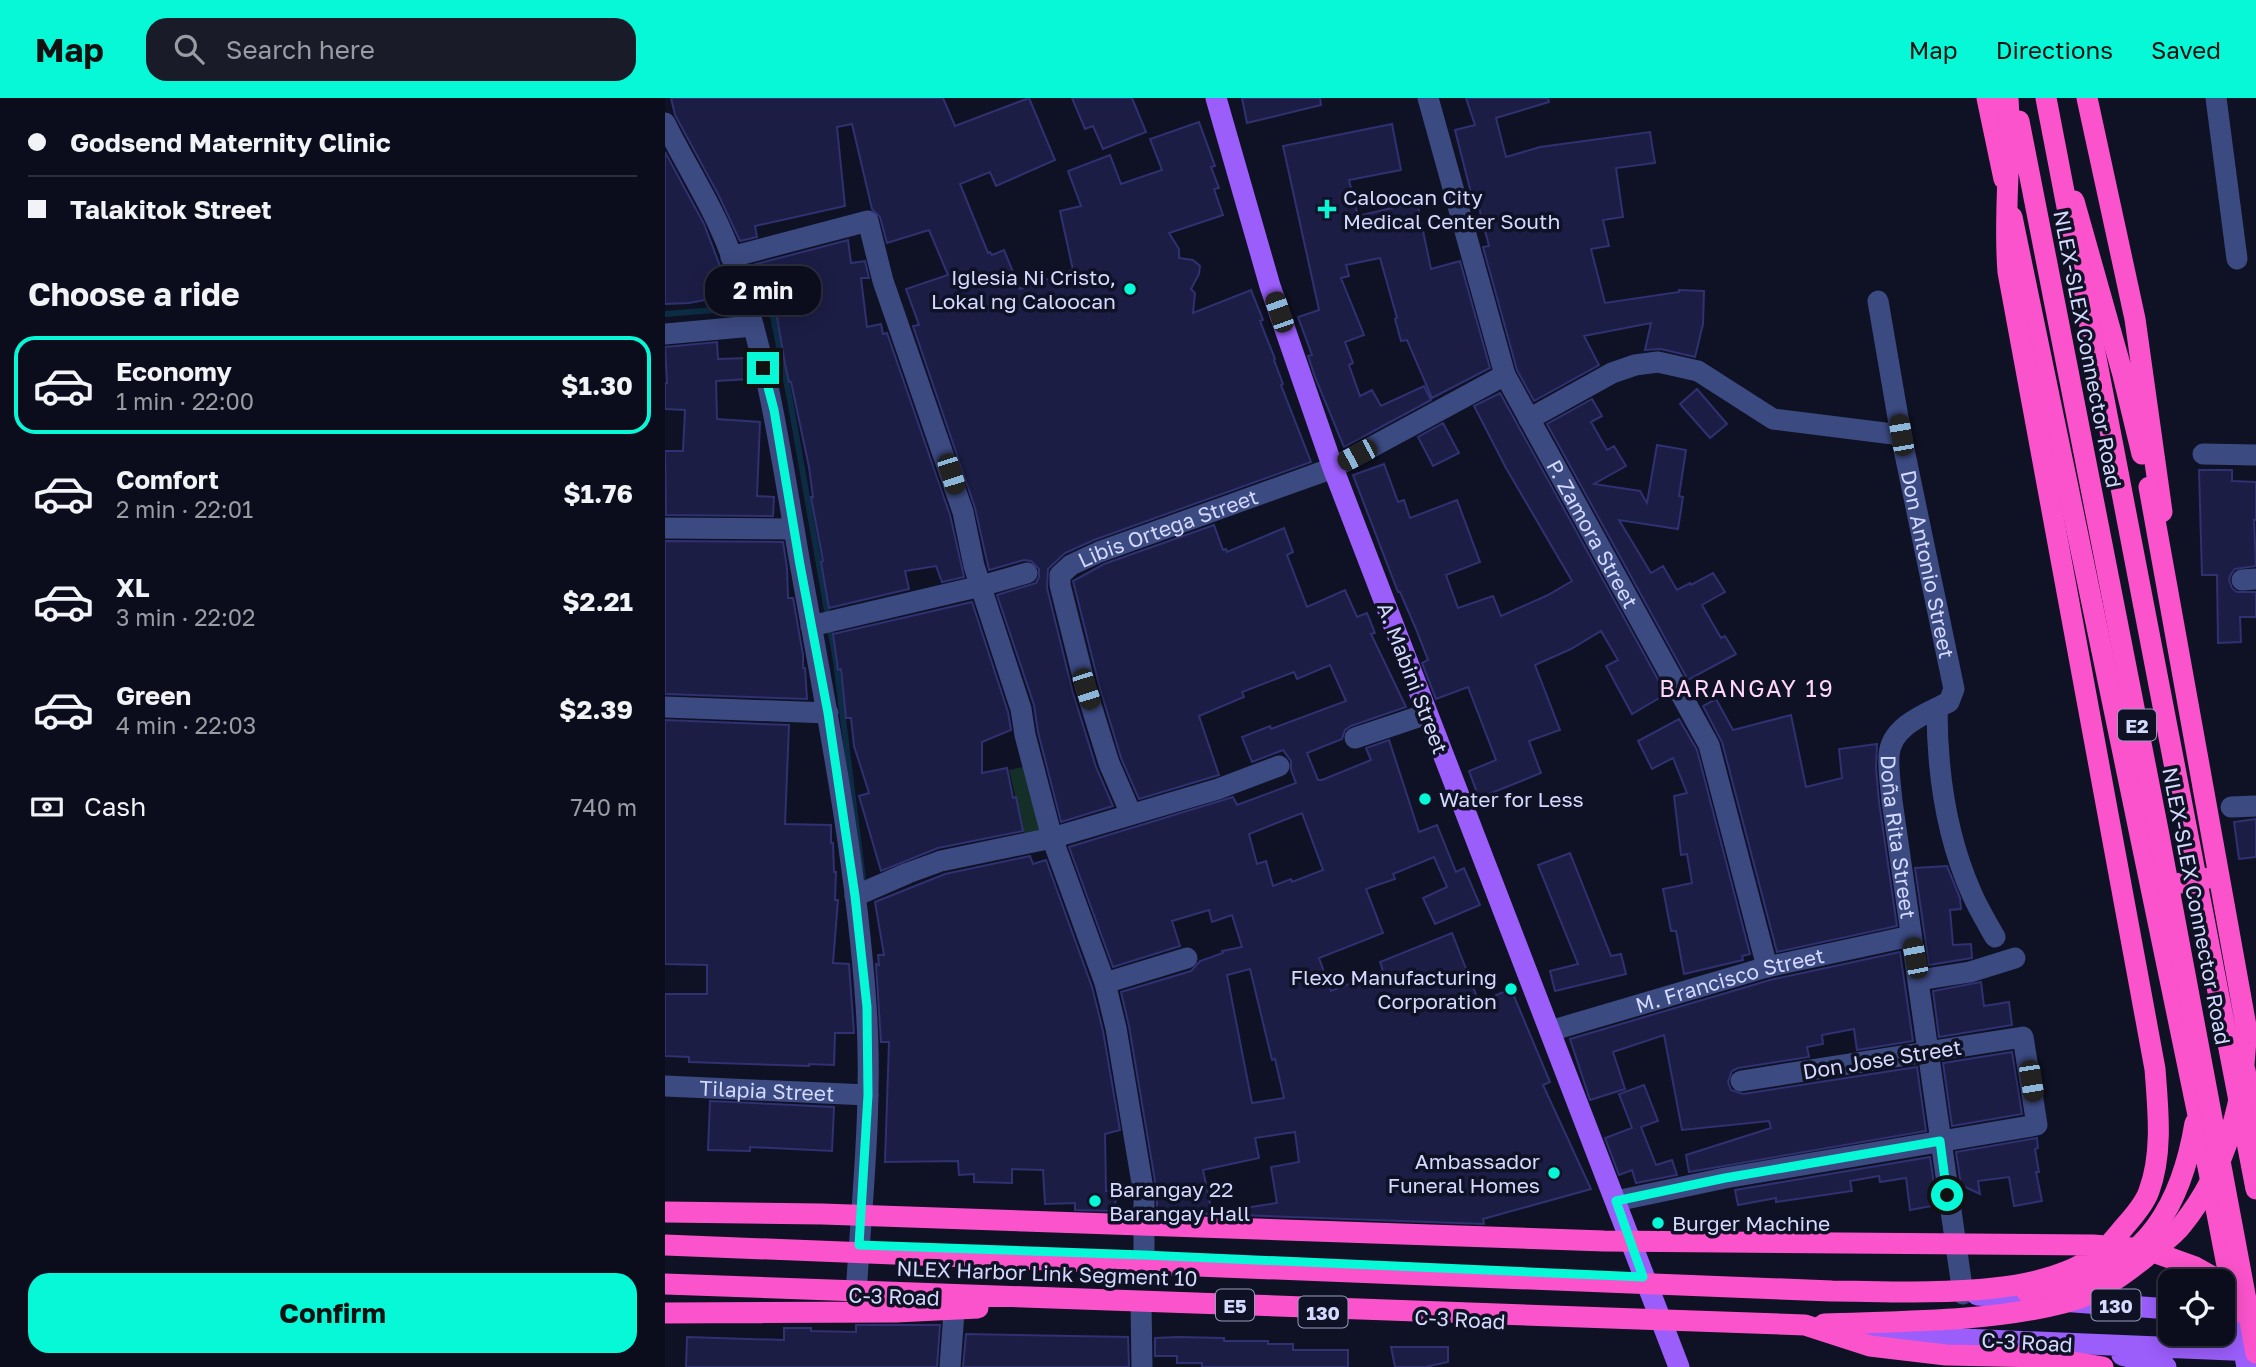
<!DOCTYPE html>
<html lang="en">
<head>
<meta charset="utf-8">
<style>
	body { margin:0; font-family:"Golos Text",sans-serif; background:#191b29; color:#f1f3f6; height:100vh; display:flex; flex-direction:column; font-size:26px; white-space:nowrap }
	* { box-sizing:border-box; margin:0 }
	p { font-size:23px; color:#9a9ca3 }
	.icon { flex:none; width:38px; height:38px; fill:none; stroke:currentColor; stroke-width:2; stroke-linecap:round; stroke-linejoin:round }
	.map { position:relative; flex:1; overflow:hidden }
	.sheet { display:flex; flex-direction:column; background:#0b0d1c; width:665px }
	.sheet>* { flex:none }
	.guide { display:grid; align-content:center; height:154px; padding:0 28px; background:#0b0d1c }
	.tools { position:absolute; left:1493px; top:1171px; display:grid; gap:14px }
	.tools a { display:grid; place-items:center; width:77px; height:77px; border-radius:14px; background:#0b0d1c; box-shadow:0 4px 18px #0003,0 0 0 2px #2b2d3b; font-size:35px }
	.end { position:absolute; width:32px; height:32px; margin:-16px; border:9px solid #06f8d6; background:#111; box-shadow:0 0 0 4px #111 }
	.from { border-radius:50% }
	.bubble { position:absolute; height:49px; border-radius:21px; background:#0b0d1c; box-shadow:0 4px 18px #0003,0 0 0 2px #2b2d3b; font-size:23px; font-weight:700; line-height:49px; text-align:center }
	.car { position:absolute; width:21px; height:42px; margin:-21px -10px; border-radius:9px; box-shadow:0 0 5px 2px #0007; background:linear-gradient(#222 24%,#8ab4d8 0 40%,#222 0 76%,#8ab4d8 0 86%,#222 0) }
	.guide b { display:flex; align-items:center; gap:24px; height:66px; font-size:26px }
	.guide b+b { border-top:2px solid #2b2d3b }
	.guide i { width:18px; height:18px; background:#f1f3f6 }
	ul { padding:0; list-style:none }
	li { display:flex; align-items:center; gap:21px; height:98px; margin:0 14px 10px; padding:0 14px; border:4px solid transparent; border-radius:21px }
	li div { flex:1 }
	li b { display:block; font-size:26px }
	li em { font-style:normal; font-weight:700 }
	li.on { border-color:#06f8d6 }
	li>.icon { width:63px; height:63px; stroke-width:1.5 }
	h2 { padding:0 28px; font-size:32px; line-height:84px }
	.pay { display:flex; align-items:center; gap:18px; height:77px; padding:0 28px; font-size:26px }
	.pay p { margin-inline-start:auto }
	.action { display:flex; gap:14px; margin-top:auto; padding:14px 28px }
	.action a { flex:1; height:80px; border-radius:21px; background:#06f8d6; color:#111; font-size:28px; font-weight:700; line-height:80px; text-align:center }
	header { display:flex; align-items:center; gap:42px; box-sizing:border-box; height:98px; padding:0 35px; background:#06f8d6; color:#111 }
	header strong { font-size:33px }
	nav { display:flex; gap:38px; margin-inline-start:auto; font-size:24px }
	.search { width:490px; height:63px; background:#191b29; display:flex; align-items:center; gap:18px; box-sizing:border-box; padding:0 24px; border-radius:21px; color:#9a9ca3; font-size:26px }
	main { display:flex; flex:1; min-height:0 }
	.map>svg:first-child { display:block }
</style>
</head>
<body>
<header>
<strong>Map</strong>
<div class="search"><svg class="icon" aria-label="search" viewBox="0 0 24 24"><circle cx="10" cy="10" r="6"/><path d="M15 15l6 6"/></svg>Search here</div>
<nav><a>Map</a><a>Directions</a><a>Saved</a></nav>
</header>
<main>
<section class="sheet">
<div class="guide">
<b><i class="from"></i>Godsend Maternity Clinic</b>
<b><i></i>Talakitok Street</b>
</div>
<h2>Choose a ride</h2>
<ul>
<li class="on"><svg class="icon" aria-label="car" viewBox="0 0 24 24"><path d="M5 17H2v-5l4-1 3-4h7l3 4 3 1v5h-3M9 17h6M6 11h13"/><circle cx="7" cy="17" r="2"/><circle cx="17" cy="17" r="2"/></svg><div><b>Economy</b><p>1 min · 22:00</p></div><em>$1.30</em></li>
<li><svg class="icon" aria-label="car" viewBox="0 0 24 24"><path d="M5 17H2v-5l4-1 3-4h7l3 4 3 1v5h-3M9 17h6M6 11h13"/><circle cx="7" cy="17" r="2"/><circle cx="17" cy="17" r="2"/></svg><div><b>Comfort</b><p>2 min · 22:01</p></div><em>$1.76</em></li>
<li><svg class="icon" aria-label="car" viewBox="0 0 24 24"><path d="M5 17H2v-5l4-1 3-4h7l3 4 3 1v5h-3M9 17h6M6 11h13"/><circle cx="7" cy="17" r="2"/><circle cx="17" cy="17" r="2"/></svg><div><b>XL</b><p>3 min · 22:02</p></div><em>$2.21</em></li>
<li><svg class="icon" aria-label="car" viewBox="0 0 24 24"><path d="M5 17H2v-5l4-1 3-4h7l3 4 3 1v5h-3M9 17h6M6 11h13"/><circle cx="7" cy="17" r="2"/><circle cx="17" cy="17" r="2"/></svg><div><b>Green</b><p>4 min · 22:03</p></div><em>$2.39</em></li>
</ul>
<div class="pay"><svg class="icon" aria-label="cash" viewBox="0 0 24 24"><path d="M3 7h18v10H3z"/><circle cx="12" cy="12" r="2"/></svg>Cash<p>740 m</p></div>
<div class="action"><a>Confirm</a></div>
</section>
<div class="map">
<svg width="1591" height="1269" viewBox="0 0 1591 1269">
	<rect width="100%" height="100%" fill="#0f1125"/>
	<path fill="#132f27" d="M375,665L391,733L360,740L344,672Z"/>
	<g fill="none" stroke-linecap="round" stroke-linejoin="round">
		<path stroke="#0b2c42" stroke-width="6" d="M90,209H106L125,302L171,564L198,781
			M0,216L76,210"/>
	</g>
	<path fill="#1c1d45" stroke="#2f3171" stroke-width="2" fill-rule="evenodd" d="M6,0H278L290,28L364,0L390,62L331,88L325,74L295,86L323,155L325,154L327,157L339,152L355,191L408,172L395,113L416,108L403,73L445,57L456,86L497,72L485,41L534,24L550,68L546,69L554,90L549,91L558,117L504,135L514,151V160L528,162L535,168L534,176L526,191L530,195L528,215L586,192L598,222L595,223L610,261L609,262L618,286L616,287L646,364L429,442L400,455L383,471L382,490L408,595L431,669L448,708L396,724L373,634L369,607L332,497L371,485L374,479V471L366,463L359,462L324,472L310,410L248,228L254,227L241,191L283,177L264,132L222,145L215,119L207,111L187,26L172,29L180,108L90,128L92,139L75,143L54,98L10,17Z
		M407,0H467L481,34L438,51L428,28L420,31Z
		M577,0H655L656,7L582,25Z
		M801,0H883L884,4L831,20L841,59L875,49L985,34L990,65L951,70L958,119L938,122L944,148L926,151L940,205L1014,194V192L1039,193L1038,226L1030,259L996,251L980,252L986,225L919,238L934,267L869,303L852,272L818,149L824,148L812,102L808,103L790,32L810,27Z
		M727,26L736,72L684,82L693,118L752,104L766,171L795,163L825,270L767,300L742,242L736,243L730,221L732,220L715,160L681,167L684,178L676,180L699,237L680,244L688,265L684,267L695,298L707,292L716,308L759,288L766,302L679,349L650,279L643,258L647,257L633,219L654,212L618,48Z
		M0,54L39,126L66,197L24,205L0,206Z
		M183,142L186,165L200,163L204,180H196L202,229L216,226L218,236L222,235L285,417L299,479L277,484L271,468L240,473L244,491L164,510L156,464L158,463L146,399H148L144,369L126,284H124L120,266L109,202L102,203V197L93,198L84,168Z
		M52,244L53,261L83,260L85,281L51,283L52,321L95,324L92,398L109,399L108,418L1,417L0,353H18L20,312L0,311V285H2L0,249Z
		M1032,291L1062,326L1045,340L1015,306Z
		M835,295L1001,596L967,616L941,568L953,562L936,533L906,551L870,567L895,632L864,643L876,675L814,700L804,673L831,662L803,589L771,601L757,565L763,562L751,531L735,494H733L688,377L719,366L733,404L739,402L745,420L792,402L815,464L781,477L793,510L828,498L836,518L883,497L907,483L841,370L809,308Z
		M927,301L937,318L926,324L942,352L949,348L961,368L929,386L975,393L982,405L992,347L1021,352L1014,398L1018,399L1013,431L954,422L986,475L998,468L1012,492L1025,485L1026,487L1048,475L1060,494L1037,507L1056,540L1060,538L1071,556L1023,582L882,326Z
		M778,325L794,355L768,368L753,339Z
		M1534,372H1567V383L1591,384V422H1589L1591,468L1570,471L1566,476L1564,482L1567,490L1572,494H1591V519H1575L1576,544L1553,545L1552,477H1537Z
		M549,427L558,452L561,451L562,454L619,430L628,454L622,457L642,509L680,492L692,519L702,515L710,535L706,536L741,609L686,628L680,632L677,641L642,655L653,682H657L706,662L701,650L724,642L754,734L772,727L791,774L799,770L815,807L770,826L758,800L782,789L769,759L728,776L730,781L701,791L718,835L654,860L666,893L718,873L715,864L787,835L814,904L846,891L885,984L878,987L926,1091L818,1121L819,1126L492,1114V1095L464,928L456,894L526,873L535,863L558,855L557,853L577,849L567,817L547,824L544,812L507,823L515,848L448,869L404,749L568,699L572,707L631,685L626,672V663L618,652L587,664L577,639L605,628L606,631L681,603L665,567L632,581L629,574L577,594L579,599L534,618L554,677L474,701L456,660L434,587L408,483L439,466ZM637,715L658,772L627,784L626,781L608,788L601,763L592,766L584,736ZM585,871L607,962L610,961L619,1000L587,1005L562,877ZM630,1034L634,1064L606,1069L612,1105L547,1115L538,1072L594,1060L590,1040Z
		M0,443L118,444L122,470L123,500H128L138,557V570H140L142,601L0,596Z
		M307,504L343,614L346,632L317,644V675L342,670L348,700L351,699L358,733L273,750L216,773L194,698L204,695L189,648L186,620H181L176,571L173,572L168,536Z
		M1051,601L1068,632L1126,617L1141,689L1177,680L1174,651L1212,646L1211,670L1214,704L1232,828L1112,854L1057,644L1038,608Z
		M1014,621L1032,652L1085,856L1077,858L1078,862L1019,876L1011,833H1006L998,791L1027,785L1022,756L1016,757L1009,698L1022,695L1008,660L987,671L973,643Z
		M0,622L124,627L120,726L166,727V745H168L169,774H171L170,802H173L168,865L184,866L189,935H170L169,967L144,966V968L24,964V959L0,958V896H42V867L0,866Z
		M1591,721V759L1574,761L1569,724Z
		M905,755L946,858L956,856L961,876L890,893L885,873L913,866L873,767Z
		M365,758L368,766L381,762L427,889L438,933L455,1032L440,1036L441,1093H451L450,1113L410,1112V1105L380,1106L378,1072L347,1071V1085L309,1084V1076L294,1077L293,1063L220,1064L224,944H216L211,866L214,867L213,857H219L210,804L280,776Z
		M1282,768L1295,800L1296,811L1285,812L1288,847L1306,846L1307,860L1264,867L1250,770Z
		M1235,854L1248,943L1192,952L1189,931L1157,937L1158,946L1142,949L1144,959L1073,970L1067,973L1063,984L1066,992L1078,996L1252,969L1261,1033L1024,1074L1021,1057L1106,1030L1104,1023L1017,1032L999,937L948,954L960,991L925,1002L905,941L1105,882Z
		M1316,884L1319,908L1344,904L1347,927L1274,939L1268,893Z
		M1347,954L1357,1016L1287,1028L1278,965Z
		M979,987L993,1023L976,1029L991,1067L1007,1062L1012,1077L971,1085L967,1072L954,1077L940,1040L967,1030L954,996Z
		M45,1003L169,1009L167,1053L85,1049V1053L43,1052Z
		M1372,1040L1373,1050L1370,1051L1374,1074H1371L1377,1103L1349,1108L1344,1079L1313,1083L1315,1096L1296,1087L1291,1054Z
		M1265,1059L1272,1107L1245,1112L1241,1080L1215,1084L1214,1078L1185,1083L1187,1093L1111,1104V1100L1073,1107L1070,1092Z
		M191,1227H275L272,1269H21L22,1239L119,1242V1230H146V1233L191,1234Z
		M301,1236L463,1239L464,1269H298Z
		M513,1239L559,1240V1243H603V1246H628V1252H683V1269H537V1265H512V1258H490V1240Z
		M726,1249H783V1264L760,1269H730Z"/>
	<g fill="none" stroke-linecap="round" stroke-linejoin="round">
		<g stroke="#3c4a82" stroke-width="21">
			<path id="s1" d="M763,0L840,277L1044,647L1102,869"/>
			<path d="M1551,0L1572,161"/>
			<path d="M0,25C21,68 48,108 65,154C103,256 117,365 136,471C162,616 191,760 201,907C208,1003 197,1101 191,1196"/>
			<path d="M66,159L203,123L218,183L298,414L309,468L356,611L360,637L387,740L440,885L451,930L479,1097V1157"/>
			<path id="s2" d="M1213,203L1236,337L1289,591L1284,604C1262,615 1225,628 1224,658C1223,673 1226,689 1227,703L1298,1196"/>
			<path d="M0,236L88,228"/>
			<path d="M864,321L947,275L970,267L993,264L1033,273L1108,321L1236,337"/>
			<path d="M1538,356L1591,357"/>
			<path d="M0,430L129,431"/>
			<path d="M1577,482L1591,481"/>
			<path d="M146,528L316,488L362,475"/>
			<path d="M0,609L163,615"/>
			<path d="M1272,610C1272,673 1281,738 1307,796C1313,810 1322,825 1330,839"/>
			<path d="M690,640L762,616"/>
			<path d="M1566,709L1591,708"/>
			<path id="s3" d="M466,716L444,665L421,591L395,487V477L406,467L434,454L668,370L840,277"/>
			<path d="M190,798L243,775L276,763L387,740L553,691L614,668"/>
			<path d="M1254,882L1305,874L1350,860"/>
			<path d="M440,885L522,860"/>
			<path id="s4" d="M885,933L1102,869L1246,838"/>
			<path id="s5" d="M0,988L203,997"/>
			<path d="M951,1103L1060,1080L1372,1027L1358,939L1076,983"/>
			<path d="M476,1205L477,1269"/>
			<path d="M285,1269L290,1200"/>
		</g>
		<path stroke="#9b5efb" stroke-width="21" d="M551,0L605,188L668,370L1014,1269
			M1312,1197L1505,1211
			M1571,1214L1582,1269
			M1177,1236L1591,1253
			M1457,1257L1501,1269"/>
		<path stroke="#fb53cb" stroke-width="21" d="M1322,0L1339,81
			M1422,0L1470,221L1497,414
			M1409,103L1458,277L1477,356
			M1347,119L1532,1012L1571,1214
			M1488,790L1544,780
			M1580,972L1591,1035
			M1362,1194C1375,1193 1387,1189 1399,1186C1483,1168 1517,1104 1530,1025"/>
		<path stroke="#fb53cb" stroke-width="21" d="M1381,0L1591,1091
			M1354,23L1493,732L1591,1255
			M0,1114L157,1116L939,1143L1428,1147L1480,1151L1530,1169L1555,1183
			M0,1147L1167,1193C1242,1193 1379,1204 1438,1152C1446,1146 1453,1136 1460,1128C1468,1119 1480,1105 1484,1093C1498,1055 1493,1011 1490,971L1343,174C1338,116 1347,58 1343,0
			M0,1186L1140,1227L1205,1248L1281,1257L1378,1259L1438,1269
			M0,1215L231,1214L313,1210
			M1159,1226C1235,1223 1325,1224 1398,1205C1431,1197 1455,1180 1481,1159C1492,1149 1508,1139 1517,1127C1562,1071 1581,999 1581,928L1484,389"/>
	</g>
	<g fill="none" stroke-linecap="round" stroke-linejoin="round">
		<path stroke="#06f8d6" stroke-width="9" d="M98,270L109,312L135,467L163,615L190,798L202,909L203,997L194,1147L479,1157L978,1179L951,1103L1060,1080L1275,1043L1282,1097"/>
	</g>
	<g fill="#06f8d6" stroke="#0f1125" stroke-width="2.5">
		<path d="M658.5 100.5h7v7h7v7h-7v7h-7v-7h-7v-7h7z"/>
		<circle cx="465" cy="191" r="7"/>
		<circle cx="760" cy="701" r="7"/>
		<circle cx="846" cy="891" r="7"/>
		<circle cx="889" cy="1075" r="7"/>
		<circle cx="430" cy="1103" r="7"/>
		<circle cx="993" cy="1125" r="7"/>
	</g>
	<g text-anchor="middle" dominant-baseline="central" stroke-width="7" stroke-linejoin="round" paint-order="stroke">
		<g fill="#0f1125" stroke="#999dbd" stroke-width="2">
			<rect x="1453" y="611.5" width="38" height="31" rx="5"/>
			<rect x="551" y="1191.5" width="38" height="31" rx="5"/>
			<rect x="1426.5" y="1191.5" width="49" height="31" rx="5"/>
			<rect x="633.5" y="1198.5" width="49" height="31" rx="5"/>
		</g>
		<g font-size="19" font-weight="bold" fill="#d4d9fe">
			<text x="1472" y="627">E2</text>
			<text x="570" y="1207">E5</text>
			<text x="1451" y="1207">130</text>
			<text x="658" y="1214">130</text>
		</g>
		<g font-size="21" fill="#d4d9fe" stroke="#0f1125" text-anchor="start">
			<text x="678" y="99">Caloocan City<tspan x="678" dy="24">Medical Center South</tspan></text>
			<text x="451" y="179" text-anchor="end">Iglesia Ni Cristo,<tspan x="451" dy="24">Lokal ng Caloocan</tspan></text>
			<text x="774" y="701">Water for Less</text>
			<text x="832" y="879" text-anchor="end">Flexo Manufacturing<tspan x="832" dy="24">Corporation</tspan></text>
			<text x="875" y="1063" text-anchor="end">Ambassador<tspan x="875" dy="24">Funeral Homes</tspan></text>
			<text x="444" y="1091">Barangay 22<tspan x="444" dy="24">Barangay Hall</tspan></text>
			<text x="1007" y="1125">Burger Machine</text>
		</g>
		<g font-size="21" fill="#d4d9fe" stroke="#0f1125">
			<text transform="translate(1423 251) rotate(79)">NLEX-SLEX Connector Road</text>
			<text stroke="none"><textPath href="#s3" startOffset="369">Libis Ortega Street</textPath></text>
			<text stroke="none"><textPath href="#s1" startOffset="469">P. Zamora Street</textPath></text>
			<text stroke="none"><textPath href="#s2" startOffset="268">Don Antonio Street</textPath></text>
			<text transform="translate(748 580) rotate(69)">A. Mabini Street</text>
			<text stroke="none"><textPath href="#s2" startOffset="576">Doña Rita Street</textPath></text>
			<text transform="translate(1532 808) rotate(79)">NLEX-SLEX Connector Road</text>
			<text stroke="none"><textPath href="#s4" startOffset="187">M. Francisco Street</textPath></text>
			<text transform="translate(1217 961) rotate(-9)">Don Jose Street</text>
			<text stroke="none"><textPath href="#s5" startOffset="102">Tilapia Street</textPath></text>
			<text transform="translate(382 1175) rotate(2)">NLEX Harbor Link Segment 10</text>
			<text transform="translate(229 1198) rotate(2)">C-3 Road</text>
			<text transform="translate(795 1221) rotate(3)">C-3 Road</text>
			<text transform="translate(1362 1244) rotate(3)">C-3 Road</text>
		</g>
		<g font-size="23" letter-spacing="2" fill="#fed6f9" stroke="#0f1125">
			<text x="1082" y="590">BARANGAY 19</text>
		</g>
	</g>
</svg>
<div class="tools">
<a><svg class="icon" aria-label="locate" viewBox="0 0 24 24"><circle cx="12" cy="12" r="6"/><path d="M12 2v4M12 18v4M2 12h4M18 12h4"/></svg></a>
</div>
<i class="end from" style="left:1282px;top:1097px"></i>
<i class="end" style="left:98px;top:270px"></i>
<div class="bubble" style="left:40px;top:168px;width:116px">2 min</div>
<i class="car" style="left:614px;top:214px;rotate:341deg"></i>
<i class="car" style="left:1236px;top:337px;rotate:350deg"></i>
<i class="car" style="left:692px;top:357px;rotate:242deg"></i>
<i class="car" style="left:286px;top:376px;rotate:162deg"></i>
<i class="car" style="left:421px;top:591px;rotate:162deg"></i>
<i class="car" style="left:1250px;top:860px;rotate:349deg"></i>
<i class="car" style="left:1366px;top:983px;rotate:171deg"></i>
</div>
</main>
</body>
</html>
